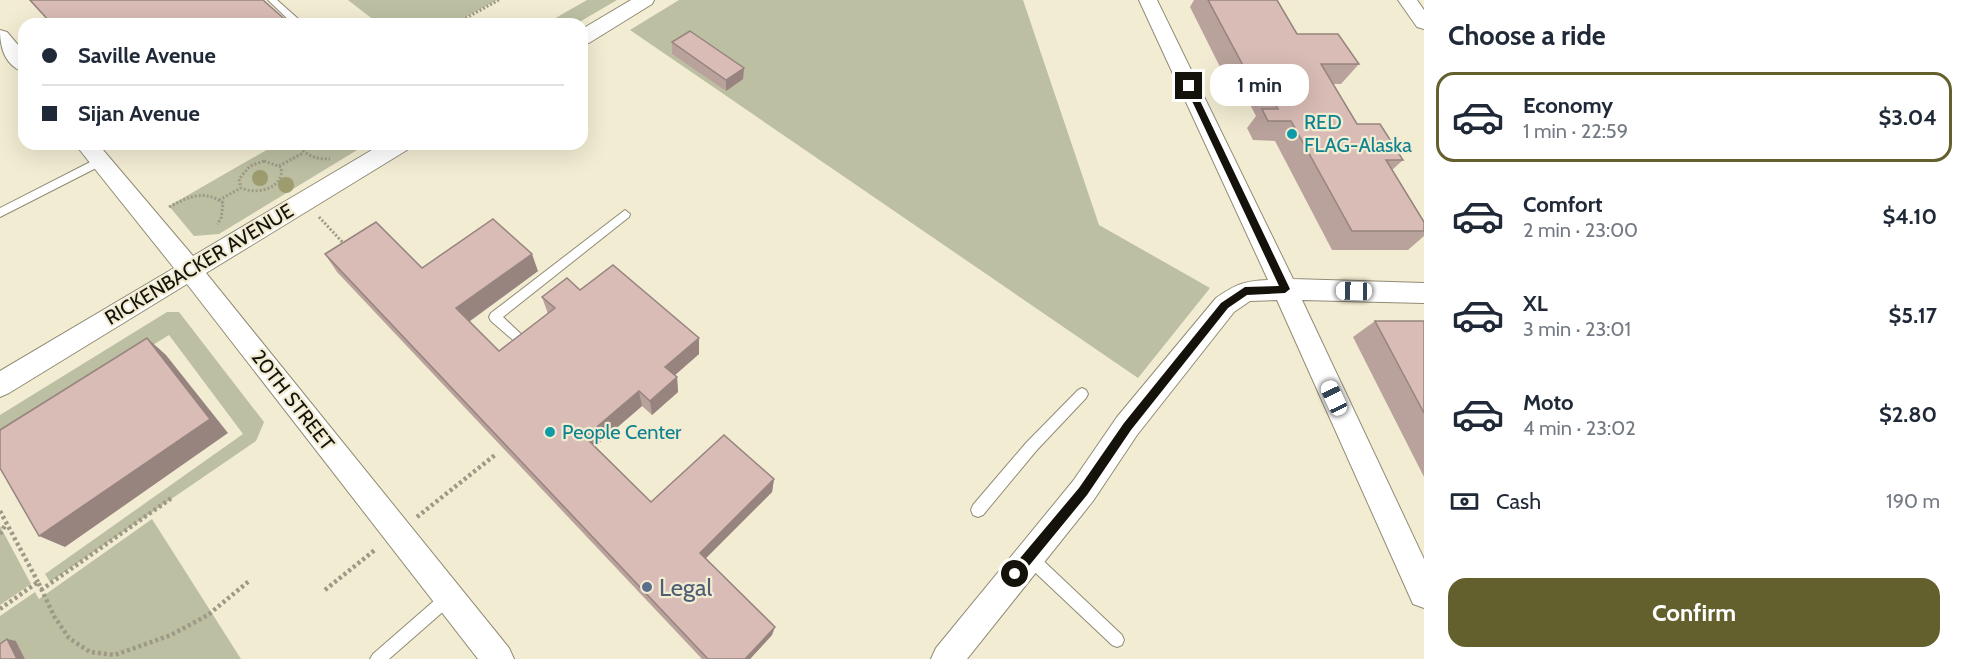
<!DOCTYPE html>
<html lang="en">
<head>
<meta charset="utf-8">
<style>
	body { margin:0; font-family:Cabin,sans-serif; background:#f6f6f7; color:#1f2937; height:100vh; display:flex; flex-direction:column; font-size:22px; white-space:nowrap }
	* { box-sizing:border-box; margin:0 }
	p { font-size:20px; color:#747a83 }
	.icon { flex:none; width:33px; height:33px; fill:none; stroke:currentColor; stroke-width:2; stroke-linecap:round; stroke-linejoin:round }
	.map { position:relative; flex:1; overflow:hidden }
	.panel { display:flex; flex-direction:column; background:#fff; width:540px }
	.panel>* { flex:none }
	.guide { position:absolute; left:18px; top:18px; width:570px; height:132px; border-radius:18px; box-shadow:0 6px 24px #0002; display:grid; align-content:center; height:132px; padding:0 24px; background:#fff }
	.end { position:absolute; width:27px; height:27px; margin:-14px; border:8px solid #14120a; background:#fff; box-shadow:0 0 0 3px #fff }
	.from { border-radius:50% }
	.bubble { position:absolute; height:42px; border-radius:18px; background:#fff; box-shadow:0 6px 24px #0002; font-size:20px; font-weight:800; line-height:42px; text-align:center }
	.car { position:absolute; width:18px; height:36px; margin:-18px -9px; border-radius:8px; box-shadow:0 0 4px 2px #0007; background:linear-gradient(#fff 24%,#345 0 40%,#fff 0 76%,#345 0 86%,#fff 0) }
	.guide b { display:flex; align-items:center; gap:21px; height:57px; font-size:22px }
	.guide b+b { border-top:2px solid #e0e1e3 }
	.guide i { width:15px; height:15px; background:#1f2937 }
	ul { padding:0; list-style:none }
	li { display:flex; align-items:center; gap:18px; height:90px; margin:0 12px 9px; padding:0 12px; border:3px solid transparent; border-radius:18px }
	li div { flex:1 }
	li b { display:block; font-size:22px }
	li em { font-style:normal; font-weight:800 }
	li.active { border-color:#63602d }
	li>.icon { width:54px; height:54px; stroke-width:1.5 }
	h2 { padding:0 24px; font-size:27px; line-height:72px }
	.pay { display:flex; align-items:center; gap:15px; height:66px; padding:0 24px; font-size:22px }
	.pay p { margin-inline-start:auto }
	.action { display:flex; gap:12px; margin-top:auto; padding:12px 24px }
	.action a { flex:1; height:69px; border-radius:18px; background:#63602d; color:#fff; font-size:24px; font-weight:800; line-height:69px; text-align:center }
	main { display:flex; flex:1; min-height:0 }
	.map>svg:first-child { display:block }
</style>
</head>
<body>
<main>
<div class="map">
<svg width="1424" height="659" viewBox="0 0 1424 659">
	<rect width="100%" height="100%" fill="#f2ecd3"/>
	<path fill="#bcbfa1" d="M348,0H497L453,24H379Z
		M587,0H617L576,24H545Z
		M679,0H1023L1099,225L1210,288L1138,378L630,30Z
		M277,144H367L219,234L194,236L169,206Z
		M167,312H179L264,422L256,441L50,582L45,574L243,434L169,335L0,440V415Z
		M152,519L241,659H25L16,641L0,652V616L35,592L39,599Z
		M0,526L31,584L0,605Z"/>
	<g fill="none" stroke-linecap="round" stroke-linejoin="round">
		<g stroke="#918b75" stroke-width="2">
			<path id="service" d="M268,0H277L304,24H293Z
				M100,157L105,161L104,164L0,217V208Z
				M625,210L630,214L629,217L503,317L523,336L521,340L517,341L513,340L491,321L489,317L491,313Z
				M1082,388L1086,390L1088,394L1086,398L1036,451L983,515L978,517L973,515L971,510L973,505L1026,443L1078,390Z
				M1029,550L1034,552L1122,635L1124,640L1122,645L1117,647L1112,645L1024,562L1022,557L1024,552Z
				M448,591L453,593L455,598L453,603L389,659H370L373,654L443,593Z"/>
		</g>
		<g stroke="#918b75" stroke-width="2">
			<path id="minor" d="M631,0H654L652,4L589,43L582,44V29Z
				M1139,0H1157L1293,279L1424,283V303L1302,300L1424,559V608L1413,604L1277,300L1250,301L1234,312L1137,435L1093,501L967,659H931L936,648L1073,481L1117,417L1216,298C1236,284 1244,281 1268,280Z
				M1398,0H1417L1424,10V29L1417,27Z
				M0,30L7,32L24,52V72C5,66 0,47 0,30Z
				M75,144H98L193,256L382,144H410L407,150L206,273L509,648L514,659H478L187,284L9,393L0,397V371L174,268Z"/>
		</g>
		<path stroke="#9e9987" stroke-width="3" stroke-dasharray="2 2" stroke-linecap="butt" d="M455,24L499,0
			M298,144C305,156 316,159 330,159
			M264,161L281,167C285,189 256,195 241,188L239,179L250,166Z
			M279,166L303,153
			M219,200L241,188
			M169,207C188,197 204,189 223,203L221,219L217,224
			M319,217L347,247"/>
		<path stroke="#9e9987" stroke-width="4.5" stroke-dasharray="3 3" stroke-linecap="butt" d="M0,511L38,582
			M417,517L495,455
			M0,534L6,524
			M41,590L173,497
			M325,590L376,549
			M0,609L38,582L54,616L69,638L90,652L115,655L171,635L208,615L249,581"/>
		<use href="#service" fill="#fff" fill-rule="evenodd"/>
		<use href="#minor" fill="#fff" fill-rule="evenodd"/>
	</g>
	<g fill="#9c9c6f">
		<circle cx="260" cy="178" r="8"/>
		<circle cx="286" cy="185" r="8"/>
	</g>
	<path fill="#baa29c" d="M29,0H263L290,24H51Z
		M1194,0H1277L1297,34L1359,64L1341,84H1333L1357,124L1403,160L1392,170L1424,222V236L1408,250H1332L1275,141L1253,140L1247,128L1256,116L1242,89H1231L1190,7Z
		M672,42L744,68L743,79L726,91L672,54Z
		M325,254L422,268L538,271L469,322L499,351L548,314L542,297L580,290L699,354L675,375L677,377L678,392L652,415L642,406L595,446L651,502L774,479L772,492L706,558L772,635L750,659H702L337,272Z
		M1375,321H1424V477L1353,337Z"/>
	<path fill="#97847f" d="M744,68L743,79L726,91V80Z
		M160,144H175L164,150Z
		M532,254L538,271L464,325L456,308Z
		M147,338L166,355L228,433L65,547L39,536Z
		M699,338V354L667,382L665,367Z
		M677,377L678,392L652,415L650,401Z
		M639,391L642,406L590,451L585,437Z
		M774,479L772,492L701,563L700,553Z
		M775,627L772,635L750,659H745Z
		M7,639L16,641L25,659H17Z"/>
	<path fill="#d8bcb5" stroke="#97847f" stroke-width="1.5" d="M30,0H263L290,24H52Z
		M1208,0H1277L1297,34H1338L1359,64H1321L1357,124H1380L1403,160H1386L1424,222V231H1352L1291,121H1268L1262,109H1278L1256,69H1245Z
		M690,31L744,68L726,80L672,42Z
		M493,219L532,254L456,308L499,351L555,308L542,297L567,278L580,290L613,265L699,338L665,367L677,377L650,401L639,391L585,437L651,502L724,435L774,479L700,553L775,627L745,659H708L325,254L376,222L422,268Z
		M1375,321H1424V413Z
		M147,338L210,419L39,536L0,468V430Z
		M7,639L17,659H0V644Z"/>
	<path fill="#14120a" d="M1189,83L1193,86L1290,289L1285,293L1247,295L1228,308L1131,430L1087,495L1019,578L1015,579L1011,578V569L1079,488L1124,423L1221,303L1245,287L1279,286L1185,86Z"/>
	<g fill="#0f9aa8" stroke="#f2ecd3" stroke-width="2">
		<circle cx="1292" cy="134" r="6"/>
		<circle cx="550" cy="432" r="6"/>
	</g>
	<circle fill="#5c6f8a" stroke="#f2ecd3" stroke-width="2" cx="647" cy="587" r="6"/>
	<g text-anchor="middle" dominant-baseline="central" stroke-width="4.5" stroke-linejoin="round" paint-order="stroke">
		<g font-size="20" fill="#0d838f" stroke="#f2ecd3" text-anchor="start">
			<text x="1304" y="122">RED<tspan x="1304" dy="23">FLAG-Alaska</tspan></text>
			<text x="562" y="432">People Center</text>
		</g>
		<g font-size="20" fill="#14120a" stroke="#f2ecd3">
			<text transform="translate(199 264) rotate(-31)">RICKENBACKER AVENUE</text>
			<text transform="translate(293 400) rotate(52)">20TH STREET</text>
		</g>
		<g font-size="24" fill="#4e5e75" stroke="#f2ecd3" text-anchor="start">
			<text x="659" y="587">Legal</text>
		</g>
	</g>
</svg>
<i class="end from" style="left:1015px;top:574px"></i>
<i class="end" style="left:1189px;top:86px"></i>
<div class="bubble" style="left:1210px;top:64px;width:99px">1 min</div>
<i class="car" style="left:1354px;top:291px;rotate:271deg"></i>
<i class="car" style="left:1334px;top:398px;rotate:335deg"></i>
<div class="guide">
<b><i class="from"></i>Saville Avenue</b>
<b><i></i>Sijan Avenue</b>
</div>
</div>
<section class="panel">
<h2>Choose a ride</h2>
<ul>
<li class="active"><svg class="icon" aria-label="car" viewBox="0 0 24 24"><path d="M5 17H2v-5l4-1 3-4h7l3 4 3 1v5h-3M9 17h6M6 11h13"/><circle cx="7" cy="17" r="2"/><circle cx="17" cy="17" r="2"/></svg><div><b>Economy</b><p>1 min · 22:59</p></div><em>$3.04</em></li>
<li><svg class="icon" aria-label="car" viewBox="0 0 24 24"><path d="M5 17H2v-5l4-1 3-4h7l3 4 3 1v5h-3M9 17h6M6 11h13"/><circle cx="7" cy="17" r="2"/><circle cx="17" cy="17" r="2"/></svg><div><b>Comfort</b><p>2 min · 23:00</p></div><em>$4.10</em></li>
<li><svg class="icon" aria-label="car" viewBox="0 0 24 24"><path d="M5 17H2v-5l4-1 3-4h7l3 4 3 1v5h-3M9 17h6M6 11h13"/><circle cx="7" cy="17" r="2"/><circle cx="17" cy="17" r="2"/></svg><div><b>XL</b><p>3 min · 23:01</p></div><em>$5.17</em></li>
<li><svg class="icon" aria-label="car" viewBox="0 0 24 24"><path d="M5 17H2v-5l4-1 3-4h7l3 4 3 1v5h-3M9 17h6M6 11h13"/><circle cx="7" cy="17" r="2"/><circle cx="17" cy="17" r="2"/></svg><div><b>Moto</b><p>4 min · 23:02</p></div><em>$2.80</em></li>
</ul>
<div class="pay"><svg class="icon" aria-label="cash" viewBox="0 0 24 24"><path d="M3 7h18v10H3z"/><circle cx="12" cy="12" r="2"/></svg>Cash<p>190 m</p></div>
<div class="action"><a>Confirm</a></div>
</section>
</main>
</body>
</html>
